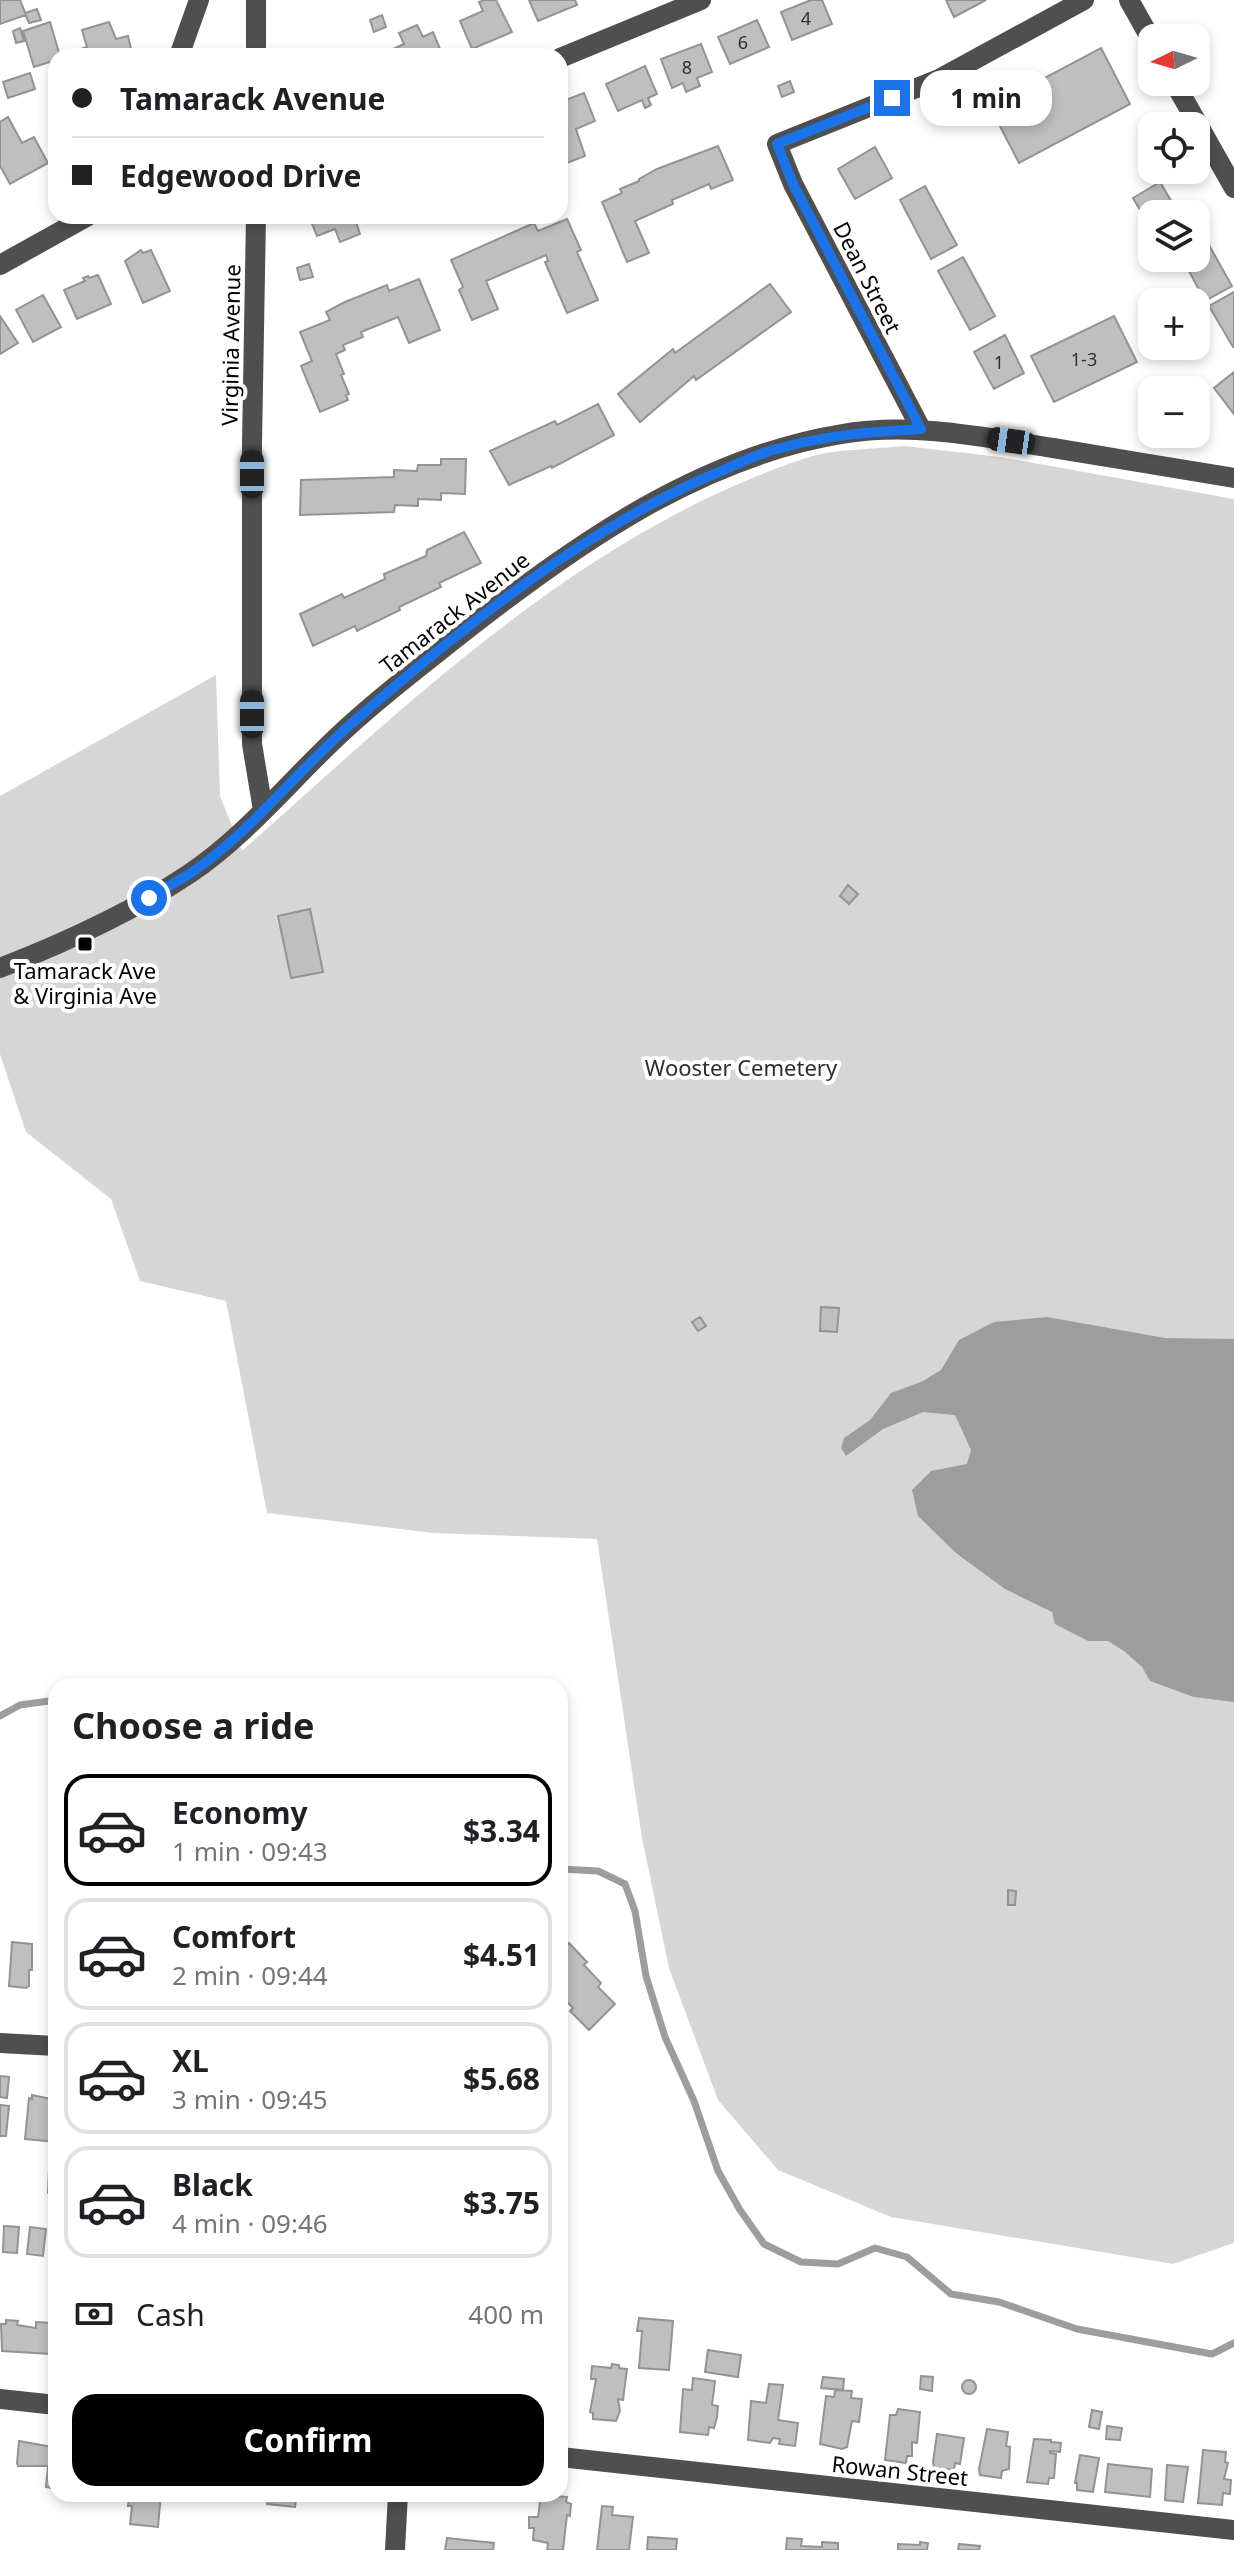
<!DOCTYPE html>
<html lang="en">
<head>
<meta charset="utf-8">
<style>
	body { margin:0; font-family:"Noto Sans",sans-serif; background:#f2f2f2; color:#202124; height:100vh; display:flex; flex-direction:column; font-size:30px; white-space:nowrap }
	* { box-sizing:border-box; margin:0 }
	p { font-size:26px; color:#757577 }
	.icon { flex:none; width:44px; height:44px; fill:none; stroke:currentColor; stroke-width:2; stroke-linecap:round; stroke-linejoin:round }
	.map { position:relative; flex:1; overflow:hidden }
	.panel { position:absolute; left:48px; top:1678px; width:520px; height:824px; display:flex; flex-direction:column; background:#fff; border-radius:24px; box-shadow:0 4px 12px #0003 }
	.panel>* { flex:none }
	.guide { position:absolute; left:48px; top:48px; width:520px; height:176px; border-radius:24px; box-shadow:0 4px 12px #0003; display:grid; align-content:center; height:176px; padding:0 24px; background:#fff }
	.needle { width:52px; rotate:265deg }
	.controls { position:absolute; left:1138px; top:24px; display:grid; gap:16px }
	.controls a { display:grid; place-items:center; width:72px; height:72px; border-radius:16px; background:#fff; box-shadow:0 4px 12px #0003; font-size:40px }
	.end { position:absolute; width:36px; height:36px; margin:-18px; border:10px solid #1a73e8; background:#fff; box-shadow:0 0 0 4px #fff }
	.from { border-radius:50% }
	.bubble { position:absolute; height:56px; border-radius:24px; background:#fff; box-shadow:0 4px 12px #0003; font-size:26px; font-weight:700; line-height:56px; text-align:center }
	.car { position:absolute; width:24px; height:48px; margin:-24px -12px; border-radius:10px; box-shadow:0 0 6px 2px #0007; background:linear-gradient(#222 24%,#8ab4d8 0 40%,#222 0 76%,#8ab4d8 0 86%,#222 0) }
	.guide b { display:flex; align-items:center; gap:28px; height:76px; font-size:30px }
	.guide b+b { border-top:2px solid #e0e0e0 }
	.guide i { width:20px; height:20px; background:#202124 }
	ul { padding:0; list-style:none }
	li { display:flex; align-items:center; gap:24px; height:112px; margin:0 16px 12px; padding:0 8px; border:4px solid #e0e0e0; border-radius:24px }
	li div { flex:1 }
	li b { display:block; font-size:30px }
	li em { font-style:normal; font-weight:700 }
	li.on { border-color:#000 }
	li>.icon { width:72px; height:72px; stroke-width:1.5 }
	h2 { padding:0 24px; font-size:36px; line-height:96px }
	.pay { display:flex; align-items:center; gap:20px; height:88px; padding:0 24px; font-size:30px }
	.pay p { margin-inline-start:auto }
	.cta { display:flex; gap:16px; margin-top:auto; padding:16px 24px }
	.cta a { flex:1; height:92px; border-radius:24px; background:#000; color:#fff; font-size:32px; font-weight:700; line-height:92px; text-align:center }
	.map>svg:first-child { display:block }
</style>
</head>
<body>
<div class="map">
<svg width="1234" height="2550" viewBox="0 0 1234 2550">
	<rect width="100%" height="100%" fill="#fff"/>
	<path fill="#d6d6d6" d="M905,446L1000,457L1234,499V2243L1173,2264L891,2217L778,2170L718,2100L669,1968L642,1838L597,1539L433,1533L267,1513L226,1301L140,1281L111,1199L26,1132L0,1054V796L216,675L220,796L242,851C413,699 586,530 809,457C836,449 876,449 905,446Z"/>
	<path fill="#9d9d9d" d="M1047,1317L1165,1338L1234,1339V1702L1194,1697L1150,1681L1142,1667L1124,1651L1108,1641H1088L1055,1624L1052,1612L1005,1589L956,1553L918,1516L912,1490L931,1471L967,1464L971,1450L955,1415L923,1412L883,1429L846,1456L841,1448L844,1438L870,1420L891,1393L923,1381L941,1370L959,1340L994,1322Z"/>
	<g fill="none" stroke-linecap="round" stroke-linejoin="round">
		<path stroke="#9d9d9d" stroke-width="7" d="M0,1716L20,1705L56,1700
			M560,1869L598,1871L625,1884L635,1911L646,1976L665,2037L694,2101L718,2171L740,2210L764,2244L801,2262L838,2264L875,2248L907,2257L951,2294L999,2302L1077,2329L1212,2354L1234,2343"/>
	</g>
	<path fill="#bfbfbf" stroke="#939393" stroke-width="2" d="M0,0H20L26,15L0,24Z
		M484,0H496L512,32L472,49L460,21L483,11L479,2Z
		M529,0H575L577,5L538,21Z
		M811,0H822L832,24L792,40L781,12Z
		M946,0H986L954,17Z
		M37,9L41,20L29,23L25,13Z
		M382,15L386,27L374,32L370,20Z
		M757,20L769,47L730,64L718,37Z
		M50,22L60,56H56V60L34,67L23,31Z
		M109,22L116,39L128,36L131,49L120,52V56H80L78,50L87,47L82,30Z
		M417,25L423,37L433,32L443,56H396L393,49L404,44L399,33Z
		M20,28L24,41L16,43L13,31Z
		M701,44L712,72L697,78L700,86L686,92L683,83L672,88L661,59Z
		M1101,48L1130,104L1019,163L990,107Z
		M645,66L657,94L648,98L651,105L645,108L642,100L618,111L606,84Z
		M30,73L35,89L8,98L3,82Z
		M790,81L794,92L782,97L778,86Z
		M584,93L595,121L576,129L585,156L562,165L560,159V99L563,101Z
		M8,117L22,143L34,137L48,163L10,184L0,166V122Z
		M718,146L733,180L711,189L709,184L672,200L673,204L635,221L649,253L627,262L602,202L622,193L620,189L639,181V179L657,169Z
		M875,147L892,178L855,199L838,169Z
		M1160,182L1179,214H1152V230L1133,198Z
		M925,186L957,245L931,259L900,200Z
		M309,216H354L360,234L340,242L335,229L317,236Z
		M567,219L581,250L577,252L598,300L567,313L545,262L548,261L546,255L486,281L498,309L472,320L459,290L463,287L451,260L534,223L538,231Z
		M1209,245L1232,286L1205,301L1183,260L1196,258V253Z
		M141,250L143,253L151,250L170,291L143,303L125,261Z
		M963,257L995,316L970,330L938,271Z
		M309,264L313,277L300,280L297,268Z
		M98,275L111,304L77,319L64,290L85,281L83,278L88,276L89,278Z
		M419,279L440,330L409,343L398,317L361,332L363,337L343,345L345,350L336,354L344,374L341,375L349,394L346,395L348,400L320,412L301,366L312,361L300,332L330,320L326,312L345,302L387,285L389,291Z
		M770,284L791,312L696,380L694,376L640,422L618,394L673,349L675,353Z
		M1234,292V346L1233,347L1209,306Z
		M43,295L61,327L33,342L16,310Z
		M0,316L18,343L0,354Z
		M1114,316L1137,362L1054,402L1031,356Z
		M1005,335L1024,373L994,389L974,352Z
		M1234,372V414L1214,388Z
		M598,404L614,435L552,468L551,466L509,485L490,451L555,421L557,425Z
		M441,459H466L465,494L441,493V500L418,499V506L395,505L394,512L300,515L301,480L394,477V470L417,471L418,465H441Z
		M464,532L481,563L439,583L441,587L399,607L400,610L357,631L355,626L313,646L300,614L342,594L344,598L385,579L384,574L426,556L427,550Z
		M848,885L858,894L849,904L840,896Z
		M310,909L323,972L291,978L278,916Z
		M821,1307L839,1308L837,1332L820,1331Z
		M700,1317L706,1326L698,1331L692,1322Z
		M1008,1890L1016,1891L1015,1905H1008Z
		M12,1942L32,1944V1970H29V1986L26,1988L9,1986Z
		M569,1943L587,1962L584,1965L601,1983L598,1987L615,2004L589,2030L570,2011L573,2008L560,1994V1951Z
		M0,2076L9,2077L7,2098L0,2097Z
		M32,2095L56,2100V2142L25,2139L29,2098L32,2099Z
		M0,2105L9,2106L6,2136H0Z
		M49,2168H56V2193H48Z
		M4,2226L19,2227L17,2253L3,2252Z
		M30,2227L46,2229L43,2256L27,2254Z
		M639,2318L673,2321L669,2370L639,2368L642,2331H637Z
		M6,2320L18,2321L17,2325L36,2328V2322L52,2323L51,2354L2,2351L1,2324H6Z
		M708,2350L741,2355L738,2377L705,2372Z
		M612,2364L619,2365V2368L627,2369L623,2400L618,2399L620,2411L616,2421L593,2419V2413L590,2412L596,2379H591L592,2366L611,2368Z
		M921,2376L933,2377L932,2391L920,2389Z
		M823,2377L844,2379L843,2390L821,2388Z
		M693,2378L715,2381L712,2405L718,2406L717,2417L714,2428L709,2427L708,2435L680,2432L683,2389L692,2390Z
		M962 2387a7 7 0 1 1 14 0a7 7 0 1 1-14 0Z
		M769,2384L783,2385L778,2420L798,2423L795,2446L779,2444L780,2439L773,2438L770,2443L748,2440L751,2401L766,2403Z
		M835,2390L852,2391L851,2398L862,2399L859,2422L852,2421L847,2447L842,2449L820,2444L826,2396L834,2397Z
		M898,2409L920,2412L917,2443L912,2442V2456H907L906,2463L885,2460L890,2415H896Z
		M1092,2410L1102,2412L1099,2429L1089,2427Z
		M1107,2426L1122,2428L1120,2440L1106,2439Z
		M987,2429L1008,2432L1006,2446L1010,2447L1009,2469L1002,2471L1001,2478L980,2475L979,2469Z
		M937,2434L964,2438L960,2464L955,2463L954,2470L940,2468V2472H935L933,2462Z
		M53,2439H56V2489L46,2487L48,2466H18L17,2463L19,2441L52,2447Z
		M1034,2439L1051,2440V2442L1061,2443L1060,2452L1050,2451V2453L1056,2454L1054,2478H1049L1048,2484L1027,2482Z
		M1203,2450L1226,2452L1225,2462L1228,2463L1224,2479L1231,2480L1230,2494L1223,2493L1222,2505L1198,2503Z
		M1080,2455L1099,2458L1093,2492L1077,2490V2483H1075Z
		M1108,2464L1152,2469L1150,2497L1105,2492Z
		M1167,2465L1188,2467L1183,2502L1165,2500Z
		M123,2494H161L158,2527L130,2524L132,2506H128L129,2498H122Z
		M268,2494H297L295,2507L267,2504Z
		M541,2495L567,2497L566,2502L571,2504L570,2516L567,2515L563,2550H547L548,2543L533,2540L534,2528H529V2517H538Z
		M602,2506L613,2507L612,2515L633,2517L629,2550H597Z
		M648,2537L677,2539L676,2550H647Z
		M447,2538L494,2543L493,2550H445Z
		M787,2538L802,2539L801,2546L822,2547V2542L838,2543V2550H786Z
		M920,2542L928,2543L927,2550H898V2544L920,2545Z
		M959,2544L980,2546L979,2550H958Z"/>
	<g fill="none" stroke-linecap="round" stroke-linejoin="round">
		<path stroke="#4f4f4f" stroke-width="20" d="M256,0V56
			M1129,0L1152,41
			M179,56L199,0
			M560,58L701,0
			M1174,82L1234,188
			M256,216L252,444V744L263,810
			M0,265L88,216
			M921,429L793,184L777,144L939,79L1084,0
			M0,968C64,943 132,912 189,874C250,833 296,773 350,725C386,692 426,662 465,631C576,544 700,457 842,434C912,422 984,437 1053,448C1113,458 1174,468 1234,478
			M0,2043L56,2046
			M0,2399L56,2405
			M560,2457L1234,2530
			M395,2550L398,2494"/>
	</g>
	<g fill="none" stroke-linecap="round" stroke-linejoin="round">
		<path stroke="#1a73e8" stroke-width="10" d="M149,898C162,889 177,882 191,873C251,832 296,772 351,724C461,628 590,524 726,469C742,462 759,453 777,449C826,435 870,432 921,429L793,184L777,144L892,98"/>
	</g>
	<rect fill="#000" stroke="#fff" stroke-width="3" x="77" y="936" width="16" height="16" rx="4"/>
	<g text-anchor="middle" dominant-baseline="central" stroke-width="8" stroke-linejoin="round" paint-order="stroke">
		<g font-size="18" fill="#303030">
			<text x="806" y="18">4</text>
			<text x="743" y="42">6</text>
			<text x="687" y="67">8</text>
			<text x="1084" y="359">1-3</text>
			<text x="999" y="362">1</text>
		</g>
		<g font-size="22" fill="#000" stroke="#fff">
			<text transform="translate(868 277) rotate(63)">Dean Street</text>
			<text transform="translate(230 345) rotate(-89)">Virginia Avenue</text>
			<text transform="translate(454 612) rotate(-38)">Tamarack Avenue</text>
			<text transform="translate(900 2470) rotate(6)">Rowan Street</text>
		</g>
		<g font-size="22" fill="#000" stroke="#fff">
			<text x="85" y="970">Tamarack Ave<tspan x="85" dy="25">&amp; Virginia Ave</tspan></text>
		</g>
		<g font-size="22" fill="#2d2d2d" stroke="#fff">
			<text x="741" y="1067">Wooster Cemetery</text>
		</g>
	</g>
</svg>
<div class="controls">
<a><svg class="needle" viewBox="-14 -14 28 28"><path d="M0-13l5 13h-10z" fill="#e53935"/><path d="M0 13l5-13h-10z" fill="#757577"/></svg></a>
<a><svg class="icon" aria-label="locate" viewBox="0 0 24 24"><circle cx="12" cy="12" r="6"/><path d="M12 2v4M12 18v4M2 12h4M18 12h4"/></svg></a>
<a><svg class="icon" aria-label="layers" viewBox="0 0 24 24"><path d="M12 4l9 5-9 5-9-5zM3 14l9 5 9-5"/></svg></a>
<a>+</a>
<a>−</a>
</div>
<i class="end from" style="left:149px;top:898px"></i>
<i class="end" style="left:892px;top:98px"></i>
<div class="bubble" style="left:920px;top:70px;width:132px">1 min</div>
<i class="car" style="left:1011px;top:441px;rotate:278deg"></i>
<i class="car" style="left:252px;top:474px;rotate:0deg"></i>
<i class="car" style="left:252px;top:714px;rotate:0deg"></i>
<div class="guide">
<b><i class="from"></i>Tamarack Avenue</b>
<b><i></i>Edgewood Drive</b>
</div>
<section class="panel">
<h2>Choose a ride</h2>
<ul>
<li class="on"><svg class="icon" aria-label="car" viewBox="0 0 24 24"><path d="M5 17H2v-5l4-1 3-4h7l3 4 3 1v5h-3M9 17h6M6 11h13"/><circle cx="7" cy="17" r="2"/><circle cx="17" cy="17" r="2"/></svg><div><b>Economy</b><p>1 min · 09:43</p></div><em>$3.34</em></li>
<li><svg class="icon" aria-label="car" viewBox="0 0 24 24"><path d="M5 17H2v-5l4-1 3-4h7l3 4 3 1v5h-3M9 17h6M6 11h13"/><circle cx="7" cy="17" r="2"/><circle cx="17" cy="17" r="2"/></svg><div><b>Comfort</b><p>2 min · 09:44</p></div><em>$4.51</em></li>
<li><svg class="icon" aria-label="car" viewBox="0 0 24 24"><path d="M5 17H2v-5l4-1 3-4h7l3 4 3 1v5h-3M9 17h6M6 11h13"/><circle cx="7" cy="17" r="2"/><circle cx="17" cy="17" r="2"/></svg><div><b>XL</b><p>3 min · 09:45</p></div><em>$5.68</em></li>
<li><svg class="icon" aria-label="car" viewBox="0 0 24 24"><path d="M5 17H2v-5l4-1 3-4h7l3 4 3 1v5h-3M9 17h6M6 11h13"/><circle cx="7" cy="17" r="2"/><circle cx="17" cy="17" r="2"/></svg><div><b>Black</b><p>4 min · 09:46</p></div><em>$3.75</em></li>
</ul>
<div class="pay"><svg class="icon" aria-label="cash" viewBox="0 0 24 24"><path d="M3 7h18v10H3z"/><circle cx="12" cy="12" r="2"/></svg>Cash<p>400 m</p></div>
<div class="cta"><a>Confirm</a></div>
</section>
</div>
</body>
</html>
